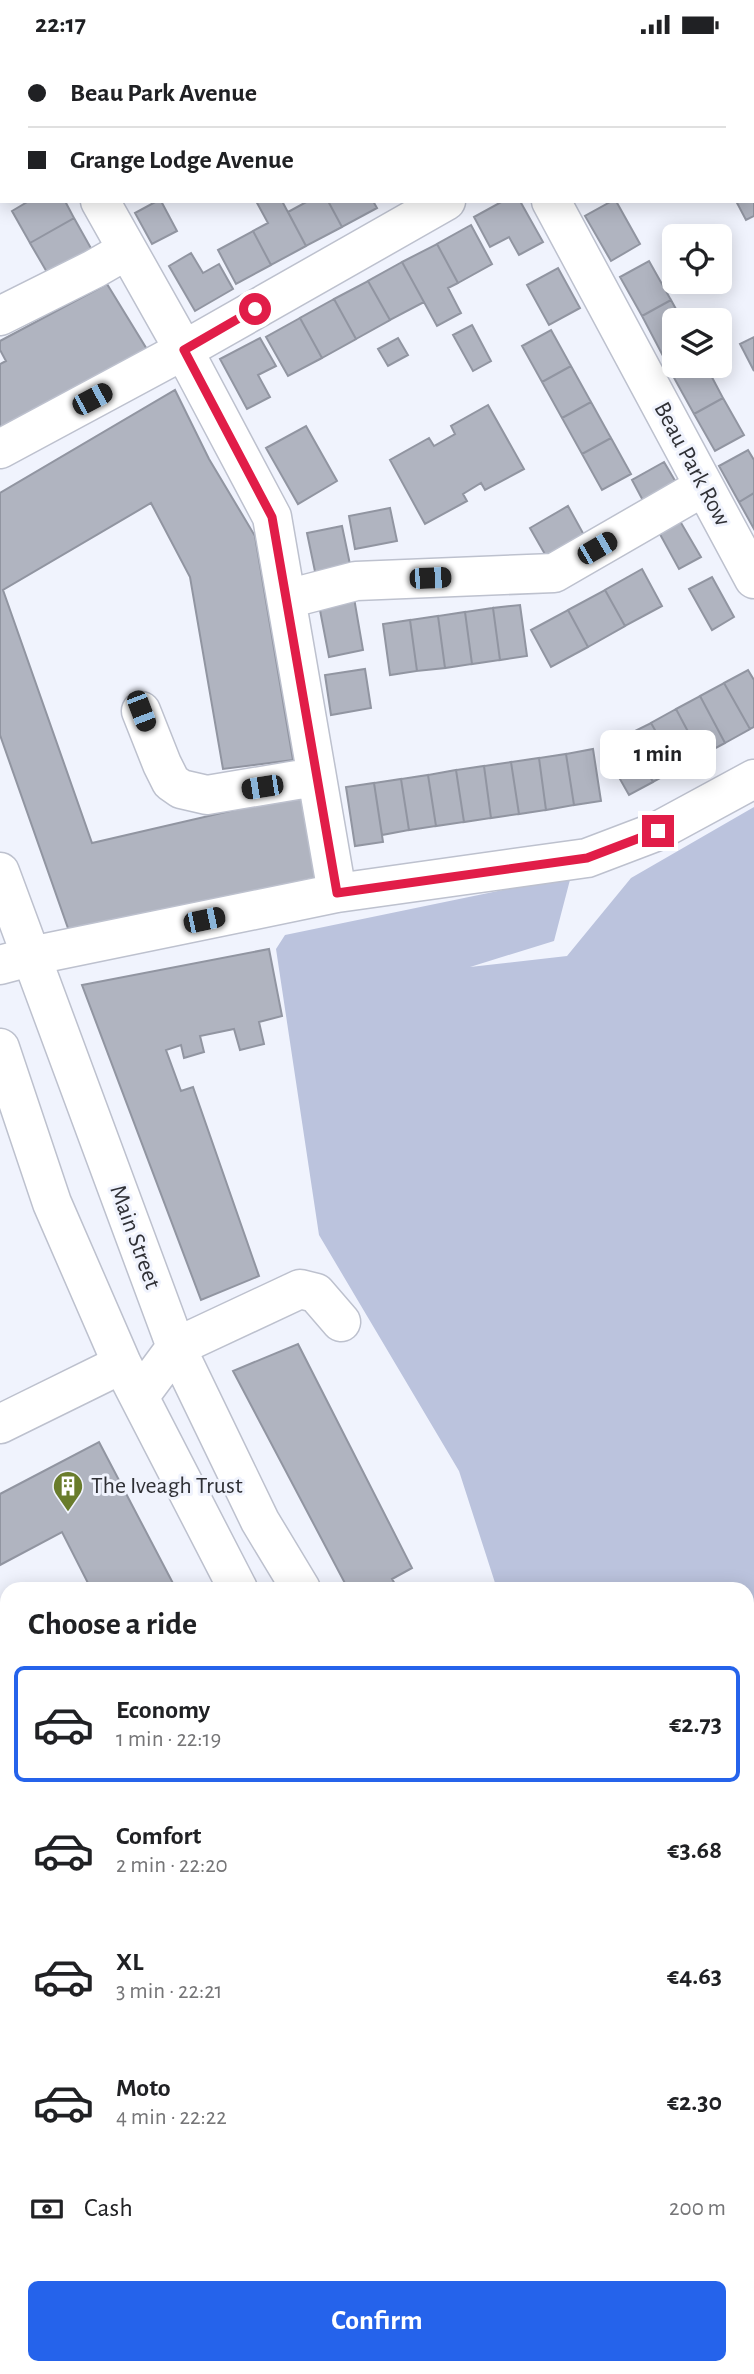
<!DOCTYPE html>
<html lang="en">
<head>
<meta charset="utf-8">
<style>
	body { margin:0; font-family:"Alegreya Sans",sans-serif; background:#f6f6f6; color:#202124; height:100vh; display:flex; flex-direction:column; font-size:26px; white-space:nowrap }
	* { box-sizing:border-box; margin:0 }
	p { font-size:23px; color:#757577 }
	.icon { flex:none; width:38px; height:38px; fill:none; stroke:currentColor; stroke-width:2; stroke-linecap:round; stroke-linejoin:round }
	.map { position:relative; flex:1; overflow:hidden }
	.drawer { position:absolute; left:0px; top:1533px; width:754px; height:793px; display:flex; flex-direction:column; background:#fff; border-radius:21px 21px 0 0; box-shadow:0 4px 18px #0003 }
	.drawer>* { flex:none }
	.hud { position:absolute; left:0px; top:0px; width:754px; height:154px; box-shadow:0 4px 18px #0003; display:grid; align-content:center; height:154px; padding:0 28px; background:#fff }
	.fabs { position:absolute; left:662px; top:175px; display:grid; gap:14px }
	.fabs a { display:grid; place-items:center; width:70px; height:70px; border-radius:10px; background:#fff; box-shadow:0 4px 18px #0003; font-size:35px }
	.end { position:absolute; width:32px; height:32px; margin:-16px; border:9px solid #e11d48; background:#fff; box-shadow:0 0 0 4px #fff }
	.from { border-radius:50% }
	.bubble { position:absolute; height:49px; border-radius:10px; background:#fff; box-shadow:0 4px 18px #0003; font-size:23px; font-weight:600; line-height:49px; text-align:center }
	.car { position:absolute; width:21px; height:42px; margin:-21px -10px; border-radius:9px; box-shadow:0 0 5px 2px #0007; background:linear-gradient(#222 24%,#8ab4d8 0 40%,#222 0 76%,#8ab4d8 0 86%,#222 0) }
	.hud b { display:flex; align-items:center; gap:24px; height:66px; font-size:26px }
	.hud b+b { border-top:2px solid #e0e0e0 }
	.hud i { width:18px; height:18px; background:#202124 }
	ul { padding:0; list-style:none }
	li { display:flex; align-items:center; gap:21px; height:116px; margin:0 14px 10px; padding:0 14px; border:4px solid transparent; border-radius:10px }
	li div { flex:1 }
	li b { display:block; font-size:26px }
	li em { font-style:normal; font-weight:600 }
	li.current { border-color:#2563eb }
	li>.icon { width:63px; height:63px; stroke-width:1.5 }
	h2 { padding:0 28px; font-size:32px; line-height:84px }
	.pay { display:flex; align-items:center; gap:18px; height:77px; padding:0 28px; font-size:26px }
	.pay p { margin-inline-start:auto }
	.cta { display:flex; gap:14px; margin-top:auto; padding:14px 28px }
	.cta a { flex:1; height:80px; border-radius:10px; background:#2563eb; color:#fff; font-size:28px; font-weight:600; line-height:80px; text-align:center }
	.status { display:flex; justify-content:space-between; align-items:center; height:49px; padding:0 35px; background:#fff; direction:ltr }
	.status svg { height:19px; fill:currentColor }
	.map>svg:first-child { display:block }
</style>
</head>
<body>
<div class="status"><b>22:17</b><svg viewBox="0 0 49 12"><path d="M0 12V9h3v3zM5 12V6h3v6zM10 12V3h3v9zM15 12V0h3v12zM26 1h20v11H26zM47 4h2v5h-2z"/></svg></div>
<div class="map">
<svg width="754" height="2325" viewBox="0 0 754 2325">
	<rect width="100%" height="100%" fill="#f0f3fd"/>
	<path fill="#bbc3dd" d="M754,758V2145L747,2133V1540H497L459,1422L319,1186L276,900L285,886L571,827L554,892L470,918L567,907L631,829Z
		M245,2319H670L674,2325H234Z"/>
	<path fill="#b0b4c0" stroke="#9195a1" stroke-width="2" d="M752,137H754V167L746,171L736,152H752Z
		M29,152H65L74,169L30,194L12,162Z
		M157,152H161L177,182L152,195L135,164Z
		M256,152H282L306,197L271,216L253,182L268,174Z
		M308,152H328L342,178L306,197L288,163Z
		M328,152H373L377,159L342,178Z
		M503,152H520L543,193L519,206L509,188L490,198L474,168Z
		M612,152H616L640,195L611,212L585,167Z
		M74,169L92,201L48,225L30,194Z
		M471,176L492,215L458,234L437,195Z
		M253,182L271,216L236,235L218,201Z
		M437,195L458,234L448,239L461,264L437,277L402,213Z
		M191,204L203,224L219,215L233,240L195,262L169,217Z
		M649,212L671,251L642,267L620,228Z
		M402,213L424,253L390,271L368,232Z
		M558,219L580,259L549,276L527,236Z
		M368,232L390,271L356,290L334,250Z
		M107,235L148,302L0,385V315L6,312L0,301V292Z
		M334,250L356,290L322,309L300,269Z
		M671,251L682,271H674V301L663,307L642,267Z
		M300,269L322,309L288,327L266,288Z
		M472,276L491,312L473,322L453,286Z
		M551,281L571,317L542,333L522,297Z
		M754,288V322L740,295Z
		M260,289L276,317L258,326L270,348L247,360L220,310Z
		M398,289L408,306L388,317L378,300Z
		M571,317L591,353L562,369L542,333Z
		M692,317H706L723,349L694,365L673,327Z
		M175,341L209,410L255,487L293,711L223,720L190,528L151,454L3,541L92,794L304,745L320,828L69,882L0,686V444Z
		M723,349L744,386L715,402L694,365Z
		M591,353L611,389L582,405L562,369Z
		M488,356L524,420L485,441L481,434L463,445L467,452L425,475L390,411L429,389L434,397L455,385L451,377Z
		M306,377L337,432L298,455L266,399Z
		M611,389L631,425L602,441L582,405Z
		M748,401L754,411V444L739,453L719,417Z
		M664,413L681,442L648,461L632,431Z
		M754,444V480L739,453Z
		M568,457L584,486L546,507L530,479Z
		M390,459L397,492L355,500L349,467Z
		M677,467L701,508L679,520L656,478Z
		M342,477L352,525L317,532L307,484Z
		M642,520L662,557L625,577L605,541Z
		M712,528L734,568L712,581L689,540Z
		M605,541L625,577L588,598L568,561Z
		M354,549L363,601L329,608L319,556Z
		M520,556L527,607L500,611L493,559Z
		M493,559L500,611L472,615L465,563Z
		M568,561L588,598L551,618L531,581Z
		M465,563L472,615L445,619L438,567Z
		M438,567L445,619L417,622L410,571Z
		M410,571L417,622L390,626L383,575Z
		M365,620L371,659L331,666L325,626Z
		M748,621L754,631V678L750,680L724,634Z
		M724,634L750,680L725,694L700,647Z
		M700,647L725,694L701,707L676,660Z
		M676,660L701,707L677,720L651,674Z
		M651,674L677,720L653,733L627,686Z
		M627,686L653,733L629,746L603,700Z
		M593,700L601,752L574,756L566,705Z
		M566,705L574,756L546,761L539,709Z
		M539,709L546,761L519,765L511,713Z
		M511,713L519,765L491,769L484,717Z
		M484,717L491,769L464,773L456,721Z
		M456,721L464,773L436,777L428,726Z
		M428,726L436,777L409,781L401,730Z
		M401,730L409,781L382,786L374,734Z
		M374,734L383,793L355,797L346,738Z
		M269,900L282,967L259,973L264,995L240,1001L234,980L200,987L204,1003L184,1009L181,996L166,1001L181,1042L193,1038L259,1227L201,1251L82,936Z
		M298,1295L412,1519L392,1530L398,1540H348L233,1322Z
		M99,1393L176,1540H91L62,1483L0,1516V1445Z
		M0,1694L7,1708V1755L0,1759Z
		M7,1903V1933L0,1920V1907Z
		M0,1920L7,1933V1959L0,1963Z
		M2,2043L7,2052V2067L0,2071V2044Z
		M7,2067V2095L0,2099V2071Z
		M7,2095V2122L0,2127V2099Z"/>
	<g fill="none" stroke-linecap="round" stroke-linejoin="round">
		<g stroke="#bdc1ce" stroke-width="41">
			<path id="minor" d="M16,0L17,2
				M216,0L217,2
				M418,0L419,2
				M256,2L259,0
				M728,2L731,0
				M100,152L176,287L272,468L337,844
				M551,152L754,530
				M0,267L94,220L127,201
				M0,400L184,301L446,152
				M287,550L356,532L554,524L703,438
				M141,662L162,715L171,733L181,740L207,746L315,728
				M0,823L176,1298L260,1472L301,1540
				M0,916L45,904L337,844L587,809L658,782L754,730
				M0,999L52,1154L122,1315L238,1540
				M139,1348L176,1298L300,1240L316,1244L341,1273
				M0,1375L122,1315
				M0,1842L7,1838
				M0,2246L7,2258
				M747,2247L754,2258
				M42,2319L46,2325
				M732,2319L736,2325
				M108,2325L119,2319"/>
		</g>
		<use href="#minor" stroke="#fff" stroke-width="38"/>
	</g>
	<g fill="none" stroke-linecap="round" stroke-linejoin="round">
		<path stroke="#e11d48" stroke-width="9" d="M255,260L184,301L272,468L337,844L587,809L658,782"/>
	</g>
	<defs>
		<g id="building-pin" transform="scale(1.575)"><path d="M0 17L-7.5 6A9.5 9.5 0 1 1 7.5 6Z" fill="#697c2c" stroke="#f0f3fd"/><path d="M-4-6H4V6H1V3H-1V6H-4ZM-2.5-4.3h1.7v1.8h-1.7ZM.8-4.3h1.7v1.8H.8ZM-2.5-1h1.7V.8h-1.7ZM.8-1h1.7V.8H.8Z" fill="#fff"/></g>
	</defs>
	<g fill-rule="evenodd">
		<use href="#building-pin" x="68" y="1437"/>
	</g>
	<g text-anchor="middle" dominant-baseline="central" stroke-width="6" stroke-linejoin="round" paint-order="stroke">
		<g font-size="24" fill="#2f3035" stroke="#f0f3fd">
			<text transform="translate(692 415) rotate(62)">Beau Park Row</text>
			<text transform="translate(135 1188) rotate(70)">Main Street</text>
		</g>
		<g font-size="24" fill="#2f3035" stroke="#f0f3fd" text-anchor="start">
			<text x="91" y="1437">The Iveagh Trust</text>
		</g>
	</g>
</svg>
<div class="fabs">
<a><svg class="icon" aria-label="locate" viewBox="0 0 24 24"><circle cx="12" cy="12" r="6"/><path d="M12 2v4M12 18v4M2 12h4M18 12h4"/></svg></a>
<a><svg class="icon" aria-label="layers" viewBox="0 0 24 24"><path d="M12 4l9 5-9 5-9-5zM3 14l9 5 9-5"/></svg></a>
</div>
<i class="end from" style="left:255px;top:260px"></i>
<i class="end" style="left:658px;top:782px"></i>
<div class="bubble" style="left:600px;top:681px;width:116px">1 min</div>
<i class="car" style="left:92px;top:350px;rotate:62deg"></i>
<i class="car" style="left:597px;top:499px;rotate:60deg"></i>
<i class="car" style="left:430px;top:529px;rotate:88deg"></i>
<i class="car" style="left:141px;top:662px;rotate:159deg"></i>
<i class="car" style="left:262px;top:738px;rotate:261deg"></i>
<i class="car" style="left:204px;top:871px;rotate:78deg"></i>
<div class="hud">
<b><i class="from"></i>Beau Park Avenue</b>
<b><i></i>Grange Lodge Avenue</b>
</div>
<section class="drawer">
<h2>Choose a ride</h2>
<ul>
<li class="current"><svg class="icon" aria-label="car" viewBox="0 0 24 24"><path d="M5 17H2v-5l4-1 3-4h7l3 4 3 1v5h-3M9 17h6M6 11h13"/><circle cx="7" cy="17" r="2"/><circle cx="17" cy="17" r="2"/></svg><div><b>Economy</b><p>1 min · 22:19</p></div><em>€2.73</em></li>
<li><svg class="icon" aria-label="car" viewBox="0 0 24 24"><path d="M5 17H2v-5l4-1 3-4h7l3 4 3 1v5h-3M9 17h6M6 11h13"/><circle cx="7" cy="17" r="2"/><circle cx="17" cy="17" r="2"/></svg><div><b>Comfort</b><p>2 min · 22:20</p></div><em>€3.68</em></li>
<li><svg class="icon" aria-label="car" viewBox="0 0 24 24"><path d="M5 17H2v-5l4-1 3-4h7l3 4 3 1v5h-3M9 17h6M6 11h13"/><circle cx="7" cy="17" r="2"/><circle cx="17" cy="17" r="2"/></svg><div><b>XL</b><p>3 min · 22:21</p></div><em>€4.63</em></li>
<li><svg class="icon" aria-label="car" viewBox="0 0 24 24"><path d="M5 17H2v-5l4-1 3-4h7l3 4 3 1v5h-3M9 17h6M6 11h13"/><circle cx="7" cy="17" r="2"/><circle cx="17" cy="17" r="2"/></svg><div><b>Moto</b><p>4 min · 22:22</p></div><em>€2.30</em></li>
</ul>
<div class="pay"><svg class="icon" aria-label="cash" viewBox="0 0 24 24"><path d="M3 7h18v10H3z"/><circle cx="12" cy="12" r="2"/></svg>Cash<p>200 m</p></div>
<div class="cta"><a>Confirm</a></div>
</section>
</div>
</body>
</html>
